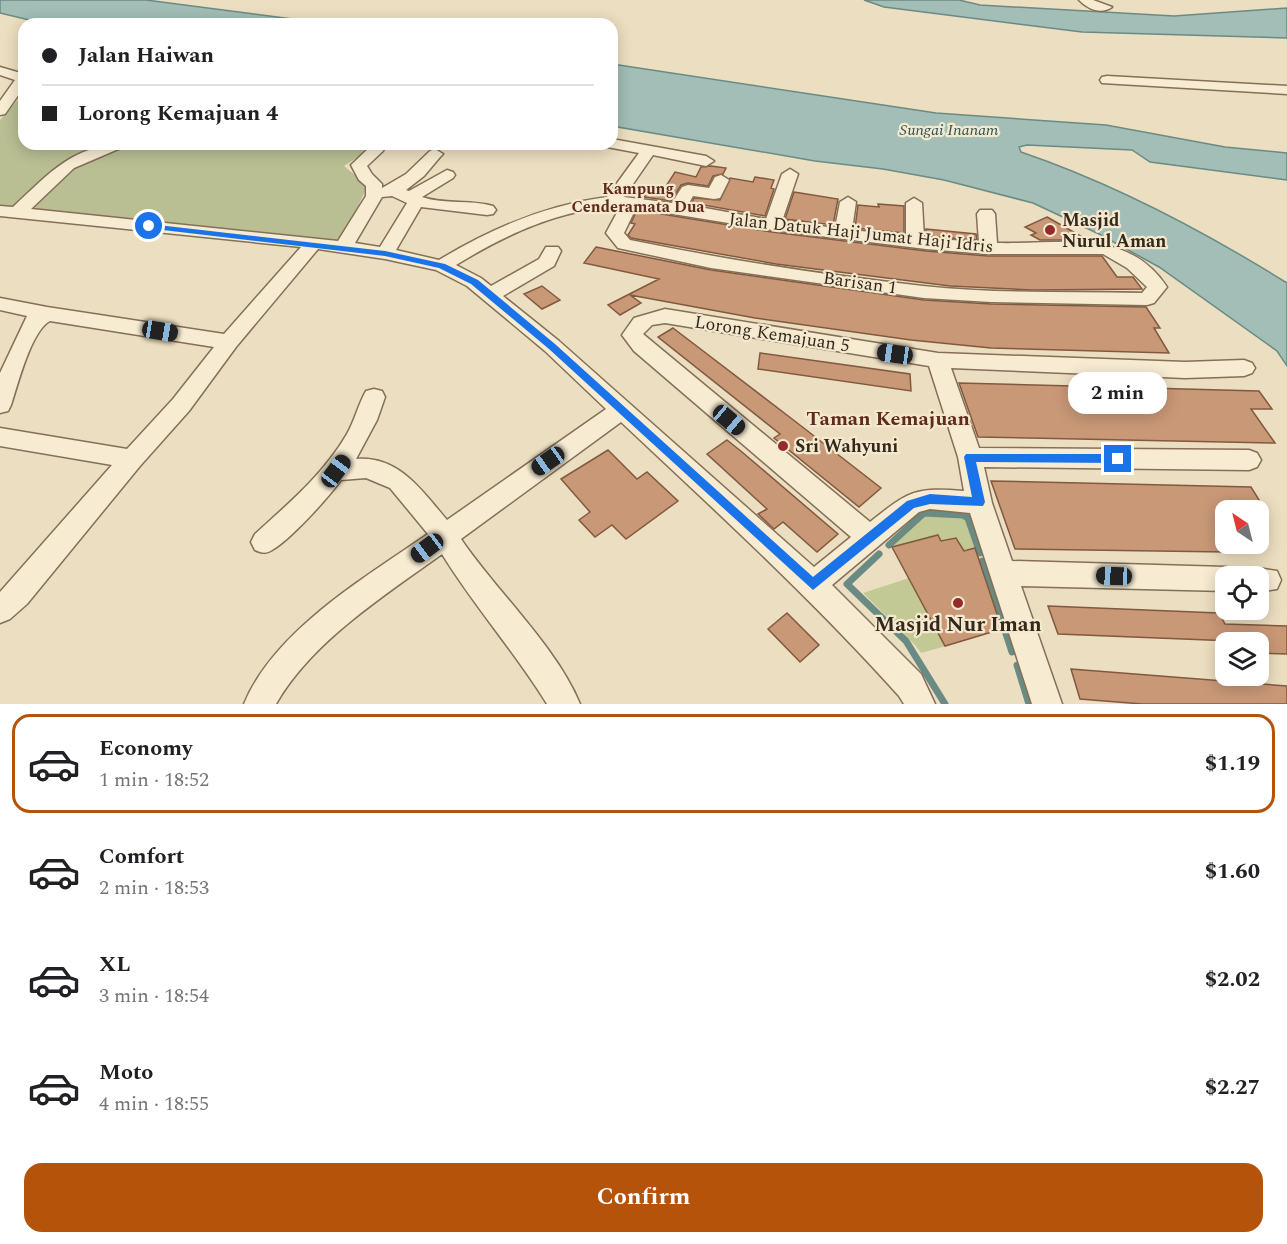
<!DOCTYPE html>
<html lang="en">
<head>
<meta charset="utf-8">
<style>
	body { margin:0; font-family:Spectral,serif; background:#f2f2f2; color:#202124; height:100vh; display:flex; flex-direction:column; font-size:22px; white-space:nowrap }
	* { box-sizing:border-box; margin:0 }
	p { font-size:20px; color:#757577 }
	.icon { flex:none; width:33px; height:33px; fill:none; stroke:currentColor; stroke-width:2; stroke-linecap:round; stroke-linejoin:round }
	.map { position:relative; height:704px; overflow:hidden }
	.details { display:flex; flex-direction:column; background:#fff; flex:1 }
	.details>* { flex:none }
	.hud { position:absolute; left:18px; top:18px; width:600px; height:132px; border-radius:18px; box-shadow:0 3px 15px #0003; display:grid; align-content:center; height:132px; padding:0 24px; background:#fff }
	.needle { width:39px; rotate:325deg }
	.tools { position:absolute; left:1215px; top:500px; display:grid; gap:12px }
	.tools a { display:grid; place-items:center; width:54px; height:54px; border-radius:12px; background:#fff; box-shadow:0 3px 15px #0003; font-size:30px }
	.end { position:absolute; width:27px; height:27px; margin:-14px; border:8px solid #1a73e8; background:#fff; box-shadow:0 0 0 3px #fff }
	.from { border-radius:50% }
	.bubble { position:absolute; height:42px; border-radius:18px; background:#fff; box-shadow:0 3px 15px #0003; font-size:20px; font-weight:700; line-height:42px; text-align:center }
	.car { position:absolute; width:18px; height:36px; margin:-18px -9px; border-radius:8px; box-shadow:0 0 4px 2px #0007; background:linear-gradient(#222 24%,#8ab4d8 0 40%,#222 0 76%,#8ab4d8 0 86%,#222 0) }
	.hud b { display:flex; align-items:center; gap:21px; height:57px; font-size:22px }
	.hud b+b { border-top:2px solid #e0e0e0 }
	.hud i { width:15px; height:15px; background:#202124 }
	ul { padding:10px 0 0; list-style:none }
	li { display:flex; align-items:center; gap:18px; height:99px; margin:0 12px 9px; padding:0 12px; border:3px solid transparent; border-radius:18px }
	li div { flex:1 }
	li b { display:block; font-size:22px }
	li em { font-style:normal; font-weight:700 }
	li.active { border-color:#b45309 }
	li>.icon { width:54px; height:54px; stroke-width:1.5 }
	.cta { display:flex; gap:12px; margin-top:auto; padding:12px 24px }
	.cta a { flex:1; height:69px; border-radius:18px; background:#b45309; color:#fff; font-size:24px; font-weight:700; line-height:69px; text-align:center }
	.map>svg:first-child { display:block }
</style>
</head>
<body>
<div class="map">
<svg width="1287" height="704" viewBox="0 0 1287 704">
	<rect width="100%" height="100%" fill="#ecdec0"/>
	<path fill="#c3c994" d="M925,515L965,518L975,548L964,551L956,538L941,541L937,535L892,547Z
		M909,578L946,646L921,653L915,645L863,593Z"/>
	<path fill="#b9be93" d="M24,93V144H355L372,148L344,166L367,185C360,207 345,224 341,246L319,239L0,206V120Z"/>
	<path fill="#a2beb6" stroke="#6a8b83" stroke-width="1.5" d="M0,0H146L331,24H46L0,13Z
		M864,0H959L980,5L1174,16L1287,8V38L1082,32L884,7Z
		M612,64L936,113L1106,125L1225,147L1287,153V180L1150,162L1132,150L1027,145L1019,147L1021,152C1115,184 1202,230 1287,283V366L1277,351L1159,267L1099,234L1033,203L944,180L883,169L815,161L612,126Z"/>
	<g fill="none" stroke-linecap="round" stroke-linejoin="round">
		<path stroke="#6a8b83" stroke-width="7" d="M889,545L924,513L963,515L968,518L980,553
			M879,554L847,584L906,641L945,704
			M982,561L1012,652
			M1017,665L1029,704"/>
	</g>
	<path fill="#c99877" stroke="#82593f" stroke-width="1.5" d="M711,166L726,168L723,174L713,176L708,186L688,183L681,185L671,201L644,197L650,188L663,191L675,172L696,177L701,167Z
		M755,177L774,180L771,188L774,189L765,216L692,203L694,198L720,200L730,178L753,182Z
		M794,192L838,199L833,225L785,219Z
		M878,204L904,206V233L855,228L858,205L879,207Z
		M637,210L772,232L926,251L988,256H1102L1117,277H1133L1142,289L1032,290L950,286L776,264L631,238L628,235L635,224L631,223Z
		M1047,217L1084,238L1079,240H1040L1031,235L1036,233L1025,227Z
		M926,229L976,234L977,240L926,236Z
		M596,247L711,270L924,300L991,304L1146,307L1160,328H1154L1169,353L991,348L911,340L755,318L630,295L641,303L620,315L608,305L659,279L584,263Z
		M542,286L560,300L542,309L524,294Z
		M673,328L796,422L881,488L859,507L774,438L780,434L658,337Z
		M760,353L910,374L911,391L758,369Z
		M959,383L1259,391L1272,409H1251L1275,443L978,437Z
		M727,440L742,452L838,534L817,552L783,522L774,529L758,514L767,509L707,454Z
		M608,450L637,479L647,472L678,501L626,539L612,525L595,537L579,520L590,512L561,479Z
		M991,481L1251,487L1264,508L1226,507V552L1015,549Z
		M938,535L941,541L956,538L964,551L975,548L1002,629L945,646L892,547Z
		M1048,606L1219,613L1225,624L1287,626V654L1258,653V642L1058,634Z
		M787,613L819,645L800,662L768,629Z
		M1071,669L1287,686V704H1142L1080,699Z"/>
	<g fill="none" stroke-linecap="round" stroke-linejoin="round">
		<g stroke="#846f58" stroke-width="3">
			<path id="minor" d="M1079,0H1093L1112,7C1101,15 1088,9 1079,0Z
				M0,67L24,74V87L5,114L0,115V101L15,80L0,75Z
				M1107,76L1287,86V94L1102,83L1100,80L1102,77Z
				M612,139L706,156L714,161L706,166L653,155L624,197L672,203L682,187L688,185L709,188L715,177L721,175L729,180L720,198L714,199L693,196L688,205L766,219L782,174L790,169L798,174L782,221L835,228L840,202L848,197L856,202L852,230L906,236V203L914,198L922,203L924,238L979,242L977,214L980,210H992L995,214L997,243C1058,245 1127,226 1167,287L1154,303L1147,305L991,302L924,298L711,268L618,248L606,233L620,207C561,208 505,235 456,265L481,278L491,286L539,259L546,247H558L561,251L554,266L503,296L559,341L814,567L851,537L634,351L622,335L634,318L665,309L938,353L1185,362L1244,360L1252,363L1255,368L1252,373L1244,376L1185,378L951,368L979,448L1249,450L1257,453L1261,460L1257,467L1249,470L984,467L992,503L1012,561L1226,567L1236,570L1238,576H1226V591L1021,586L1062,704H1032L970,513L930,509L919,512L832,585L921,674L935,704H904L899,696C812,599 716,511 621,422L461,539C497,592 556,646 580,704H547C515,652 474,606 442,554C385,595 311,642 276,704H244C274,631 364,578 428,534L390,488L366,478L341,480C329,497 289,541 272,550C266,554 262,553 255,550L251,542L255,534C288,504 324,474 347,434C355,420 358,405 366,391L374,389L382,391L385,397L377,420L356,459C399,455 423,492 447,520L606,409L545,351L467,286L436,270L385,259L318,249L236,347L189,411L140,466L27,604L10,619L0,623V592L112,465L0,446V428L127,449L173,399L214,347L50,321C31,331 18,384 11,405L8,411L0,413V373L27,316L0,310V298L47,307L224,334L301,247L0,216V206L13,207C49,174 73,144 126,144L123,147L74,168L31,209L338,241L366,196V186L359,180L351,165L370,147V144H386L383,151L367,166L372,174L382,184V188L406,174L430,151L435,149L443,154L440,157L424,176L406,190L409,191L447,170L453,172L455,175L453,178L422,197C445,205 470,199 493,206L496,210L493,214L487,215L421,207L396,250L439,260C492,228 546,205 607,197L639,153L607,147L604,144H612ZM392,196L407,203L380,247L355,243L382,197ZM636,208L772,230L926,249L988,254H1103L1127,268L1147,287L1142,293C1069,291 995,294 923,286C825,275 727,260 630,240L624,233ZM665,323L929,366L958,457L964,491C914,487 909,491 870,522L643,334L652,325Z
				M1258,568L1277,571L1281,580L1277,589L1258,592V576H1246L1248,571Z"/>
		</g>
		<use href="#minor" fill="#f7ecd2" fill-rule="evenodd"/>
	</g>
	<path fill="#1a73e8" d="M149,224L385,251L445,264L478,280L555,344L813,577L907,501L930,494L972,497L964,457L966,454H1118L1124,459L1118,463L976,462L985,502L983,506L930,504L914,508L813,590L549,349L471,284L439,268L385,256L146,228L145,226Z"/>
	<g fill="#912b2c" stroke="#f4e9cf" stroke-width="2">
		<circle cx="1050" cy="230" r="6"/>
		<circle cx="783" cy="446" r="6"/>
		<circle cx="958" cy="603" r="6"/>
	</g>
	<g text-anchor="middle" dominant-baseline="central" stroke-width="4.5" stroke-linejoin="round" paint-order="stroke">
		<g font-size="16" font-style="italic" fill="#2c5351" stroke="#f4e9cf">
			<text x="949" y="130">Sungai Inanam</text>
		</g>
		<g font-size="16" font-weight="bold" fill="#5f2b1d" stroke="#f4e9cf">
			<text x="638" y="189">Kampung<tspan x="638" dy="18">Cenderamata Dua</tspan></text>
		</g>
		<g font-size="18" font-weight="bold" fill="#34281c" stroke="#f4e9cf" text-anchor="start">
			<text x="1062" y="220">Masjid<tspan x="1062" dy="21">Nurul Aman</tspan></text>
			<text x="795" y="446">Sri Wahyuni</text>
		</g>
		<g font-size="18" fill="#34281c" stroke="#f4e9cf">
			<text transform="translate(861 233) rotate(6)">Jalan Datuk Haji Jumat Haji Idris</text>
			<text transform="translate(860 283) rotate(8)">Barisan 1</text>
			<text transform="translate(772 334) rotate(9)">Lorong Kemajuan 5</text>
		</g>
		<g font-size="20" font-weight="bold" fill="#5f2b1d" stroke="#f4e9cf">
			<text x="888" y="419">Taman Kemajuan</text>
		</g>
		<g font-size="21" font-weight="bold" fill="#34281c" stroke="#f4e9cf">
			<text x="958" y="625">Masjid Nur Iman</text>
		</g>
	</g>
</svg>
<div class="tools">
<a><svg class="needle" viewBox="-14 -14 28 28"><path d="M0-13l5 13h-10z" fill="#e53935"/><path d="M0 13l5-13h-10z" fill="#757577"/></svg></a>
<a><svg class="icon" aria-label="locate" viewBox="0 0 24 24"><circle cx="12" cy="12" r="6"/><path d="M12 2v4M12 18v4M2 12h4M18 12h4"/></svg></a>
<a><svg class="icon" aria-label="layers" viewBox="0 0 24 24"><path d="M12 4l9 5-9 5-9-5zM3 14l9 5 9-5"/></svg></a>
</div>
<i class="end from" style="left:149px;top:226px"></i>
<i class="end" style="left:1118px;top:459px"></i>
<div class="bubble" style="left:1068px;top:372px;width:99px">2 min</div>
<i class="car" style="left:160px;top:331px;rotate:99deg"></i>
<i class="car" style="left:895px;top:354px;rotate:278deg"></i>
<i class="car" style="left:729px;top:420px;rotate:130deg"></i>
<i class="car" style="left:548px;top:461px;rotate:235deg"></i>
<i class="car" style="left:336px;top:471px;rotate:37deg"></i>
<i class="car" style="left:427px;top:548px;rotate:233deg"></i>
<i class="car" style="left:1114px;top:576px;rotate:272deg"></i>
<div class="hud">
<b><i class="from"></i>Jalan Haiwan</b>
<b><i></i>Lorong Kemajuan 4</b>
</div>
</div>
<section class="details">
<ul>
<li class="active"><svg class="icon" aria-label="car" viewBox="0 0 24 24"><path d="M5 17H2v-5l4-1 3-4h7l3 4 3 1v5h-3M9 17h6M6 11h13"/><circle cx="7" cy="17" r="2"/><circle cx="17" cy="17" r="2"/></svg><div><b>Economy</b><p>1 min · 18:52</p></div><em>$1.19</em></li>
<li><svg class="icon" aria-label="car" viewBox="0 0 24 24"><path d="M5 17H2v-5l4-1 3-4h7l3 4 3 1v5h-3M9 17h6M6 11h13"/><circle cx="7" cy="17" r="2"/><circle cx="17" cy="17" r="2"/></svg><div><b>Comfort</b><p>2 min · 18:53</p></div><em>$1.60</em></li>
<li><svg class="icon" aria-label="car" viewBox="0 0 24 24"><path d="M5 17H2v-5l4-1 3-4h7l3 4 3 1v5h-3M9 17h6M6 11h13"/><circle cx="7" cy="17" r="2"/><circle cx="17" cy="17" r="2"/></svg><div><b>XL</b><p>3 min · 18:54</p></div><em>$2.02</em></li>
<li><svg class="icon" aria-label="car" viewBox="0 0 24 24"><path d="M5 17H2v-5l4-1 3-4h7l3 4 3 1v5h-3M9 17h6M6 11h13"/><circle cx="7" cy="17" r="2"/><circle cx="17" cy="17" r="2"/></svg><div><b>Moto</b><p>4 min · 18:55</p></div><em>$2.27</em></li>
</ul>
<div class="cta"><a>Confirm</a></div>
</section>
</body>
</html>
